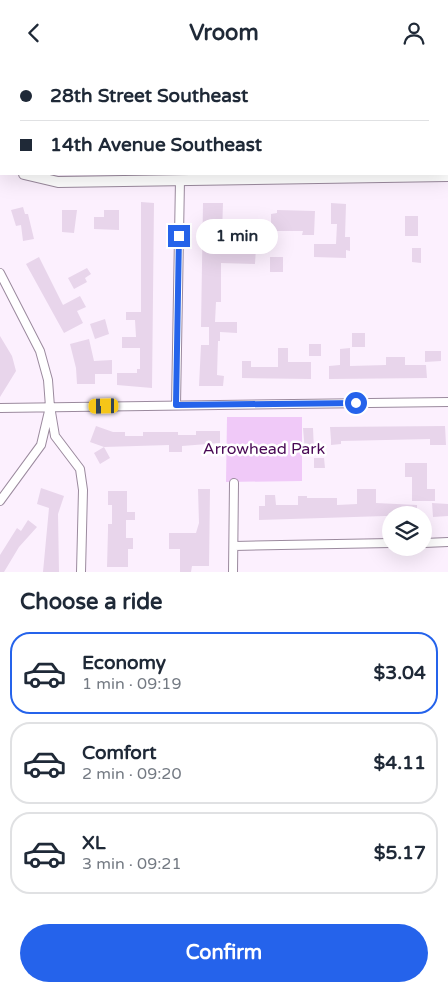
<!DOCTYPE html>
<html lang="en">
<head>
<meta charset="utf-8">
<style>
	body { margin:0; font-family:"Varela Round",sans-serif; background:#f2f2f3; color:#1f2937; height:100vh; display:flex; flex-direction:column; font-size:19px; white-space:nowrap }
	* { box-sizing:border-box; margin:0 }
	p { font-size:16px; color:#747a83 }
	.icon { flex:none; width:28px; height:28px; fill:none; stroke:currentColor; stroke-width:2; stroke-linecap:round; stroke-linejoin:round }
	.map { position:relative; height:507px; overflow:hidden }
	.side { display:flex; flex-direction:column; background:#fff; flex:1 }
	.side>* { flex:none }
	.top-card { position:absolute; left:0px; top:0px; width:449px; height:110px; box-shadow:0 5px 20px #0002; display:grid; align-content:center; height:110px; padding:0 20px; background:#fff }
	.fabs { position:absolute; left:382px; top:441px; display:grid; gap:10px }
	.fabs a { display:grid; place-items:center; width:50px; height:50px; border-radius:50%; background:#fff; box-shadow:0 5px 20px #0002; font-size:25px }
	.end { position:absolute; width:22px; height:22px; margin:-11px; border:6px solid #2563eb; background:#fff; box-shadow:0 0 0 2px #fff }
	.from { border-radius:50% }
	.bubble { position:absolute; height:35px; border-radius:18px; background:#fff; box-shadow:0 5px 20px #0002; font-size:16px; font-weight:700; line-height:35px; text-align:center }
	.car { position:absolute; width:15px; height:30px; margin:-15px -8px; border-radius:6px; box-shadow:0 0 4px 1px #0007; background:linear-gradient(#f5c518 24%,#345 0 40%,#f5c518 0 76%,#345 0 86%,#f5c518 0) }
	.top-card b { display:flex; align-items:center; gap:18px; height:48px; font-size:19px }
	.top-card b+b { border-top:1px solid #e0e1e3 }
	.top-card i { width:12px; height:12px; background:#1f2937 }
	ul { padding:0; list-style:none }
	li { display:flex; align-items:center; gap:15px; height:82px; margin:0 10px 8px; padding:0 10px; border:2px solid #e0e1e3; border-radius:20px }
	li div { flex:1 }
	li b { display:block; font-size:19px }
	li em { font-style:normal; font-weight:700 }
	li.active { border-color:#2563eb }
	li>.icon { width:45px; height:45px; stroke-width:1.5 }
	h2 { padding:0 20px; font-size:22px; line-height:60px }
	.action { display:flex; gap:10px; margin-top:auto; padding:10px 20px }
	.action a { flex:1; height:58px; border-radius:30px; background:#2563eb; color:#fff; font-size:20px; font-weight:700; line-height:58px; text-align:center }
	header { display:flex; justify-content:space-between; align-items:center; height:65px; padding:0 20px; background:#fff; font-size:22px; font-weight:700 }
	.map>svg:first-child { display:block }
</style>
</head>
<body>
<header><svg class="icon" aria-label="back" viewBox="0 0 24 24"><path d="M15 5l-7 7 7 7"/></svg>Vroom<svg class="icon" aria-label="person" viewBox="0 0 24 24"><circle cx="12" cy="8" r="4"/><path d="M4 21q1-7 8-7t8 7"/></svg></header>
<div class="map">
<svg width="448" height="507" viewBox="0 0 448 507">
	<rect width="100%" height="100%" fill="#fcf0fe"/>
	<path fill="#f0c9f8" d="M227,352H302V416L226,417Z"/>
	<path fill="#e8d5eb" d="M141,137L154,138L152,323L117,320V308H137V304H140V283H122V272H136L135,255H126V247H141Z
		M203,138H223L222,168H216L215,187L240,186V181L256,182L255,199L221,198V237H216L215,257H237V268L220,267V276H218L217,310L224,311L223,321H199L201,280H209V262H201Z
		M331,138L346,139L345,172H350V186L346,185V193L314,192V179H336L337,159H331Z
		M23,142L25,149H28L34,174L23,176L21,160L16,161L11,145Z
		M62,145H77L74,168L62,167Z
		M104,145H119V165L94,164V152H104Z
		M277,145L315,146L314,170H302L303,166H271V149L277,148Z
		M405,151H418V171H405Z
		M412,183H421V198L412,197Z
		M39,192L63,240L80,231L86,242L77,246L83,258L64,268L26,199Z
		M270,192H283V207H270Z
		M87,203L91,209L85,213L87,217L74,224L68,213Z
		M105,254L109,269L95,274L90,259Z
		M352,268H365V282H352Z
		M0,271L12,291L16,306L0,332Z
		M89,274L94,296L112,295V309H95V319H77L76,303L70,279Z
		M309,279H321V291H309Z
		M278,283H288V297H311V314L242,313V296H251V302H278Z
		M350,283V301L386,300V292H405V300H426L427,313L329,314V301L340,300V284Z
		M425,286H441V296L425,297Z
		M96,361L113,367H125V371H143V367H178V370H196V366H220V378L182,381V387H169V380L104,382L90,377Z
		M445,361L446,380H430V374L341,376V379L331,380V375L330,362Z
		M303,363H313L314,386L305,387Z
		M104,382L110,393L100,399L94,388Z
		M314,393H324L325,403H314Z
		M405,398H427V424H435V436H412V412H405Z
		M41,423L64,431L58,449L59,507H43L49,443L37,439Z
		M198,424H210L209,501H192L191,507H180V484H169V468H196L199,458Z
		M357,424H376V438L417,440V450L259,455V441H265V430H275L276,440H298V431H307V433H337V440L357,439Z
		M108,426H127V447H135V455H126V473H133V484H128V502H107L108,465V459H112V440H108Z
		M432,438L448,439V451L433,452Z
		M28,455L37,462L19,482L4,507H0V490L17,463L21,466Z"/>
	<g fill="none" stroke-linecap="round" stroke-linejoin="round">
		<g stroke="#9b8a9e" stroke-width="10">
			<path id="minor" d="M0,208L40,286L48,315L50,342L41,380L0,436
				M176,340L180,115
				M0,343L448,337
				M51,347L55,371L80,404L83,425L81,507
				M424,478L448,477
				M234,481L391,478
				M233,507L234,418"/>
		</g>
		<g stroke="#9b8a9e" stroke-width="12">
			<path id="tertiary" d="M0,98L1,99
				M24,109L58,117L448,111"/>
		</g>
		<use href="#minor" stroke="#fff" stroke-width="8"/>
		<use href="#tertiary" stroke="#fff" stroke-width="10"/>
	</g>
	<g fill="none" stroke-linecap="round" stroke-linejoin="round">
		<path stroke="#2563eb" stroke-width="6" d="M179,171L176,340L356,338"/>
	</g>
	<g text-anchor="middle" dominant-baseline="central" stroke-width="5" stroke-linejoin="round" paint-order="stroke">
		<g font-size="16" fill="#480854" stroke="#fff">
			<text x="264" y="384">Arrowhead Park</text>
		</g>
	</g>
</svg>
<div class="fabs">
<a><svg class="icon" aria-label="layers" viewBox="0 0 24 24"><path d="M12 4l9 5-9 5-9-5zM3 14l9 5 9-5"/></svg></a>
</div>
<i class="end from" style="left:356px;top:338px"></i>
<i class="end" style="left:179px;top:171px"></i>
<div class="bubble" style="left:196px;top:154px;width:82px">1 min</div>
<i class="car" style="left:104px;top:341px;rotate:269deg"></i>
<div class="top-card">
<b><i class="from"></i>28th Street Southeast</b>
<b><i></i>14th Avenue Southeast</b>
</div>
</div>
<section class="side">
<h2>Choose a ride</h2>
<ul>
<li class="active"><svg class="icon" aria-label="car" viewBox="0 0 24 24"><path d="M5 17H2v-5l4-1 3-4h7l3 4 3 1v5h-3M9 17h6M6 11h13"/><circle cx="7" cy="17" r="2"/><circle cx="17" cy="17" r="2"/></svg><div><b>Economy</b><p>1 min · 09:19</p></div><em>$3.04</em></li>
<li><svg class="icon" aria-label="car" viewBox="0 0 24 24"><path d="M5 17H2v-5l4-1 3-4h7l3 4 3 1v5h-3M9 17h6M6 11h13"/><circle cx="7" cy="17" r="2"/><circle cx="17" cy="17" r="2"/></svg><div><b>Comfort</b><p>2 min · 09:20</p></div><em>$4.11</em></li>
<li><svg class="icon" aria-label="car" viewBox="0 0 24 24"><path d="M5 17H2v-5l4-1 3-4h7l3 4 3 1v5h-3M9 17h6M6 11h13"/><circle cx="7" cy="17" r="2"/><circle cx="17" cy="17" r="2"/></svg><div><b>XL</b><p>3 min · 09:21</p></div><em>$5.17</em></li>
</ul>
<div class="action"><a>Confirm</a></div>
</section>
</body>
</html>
